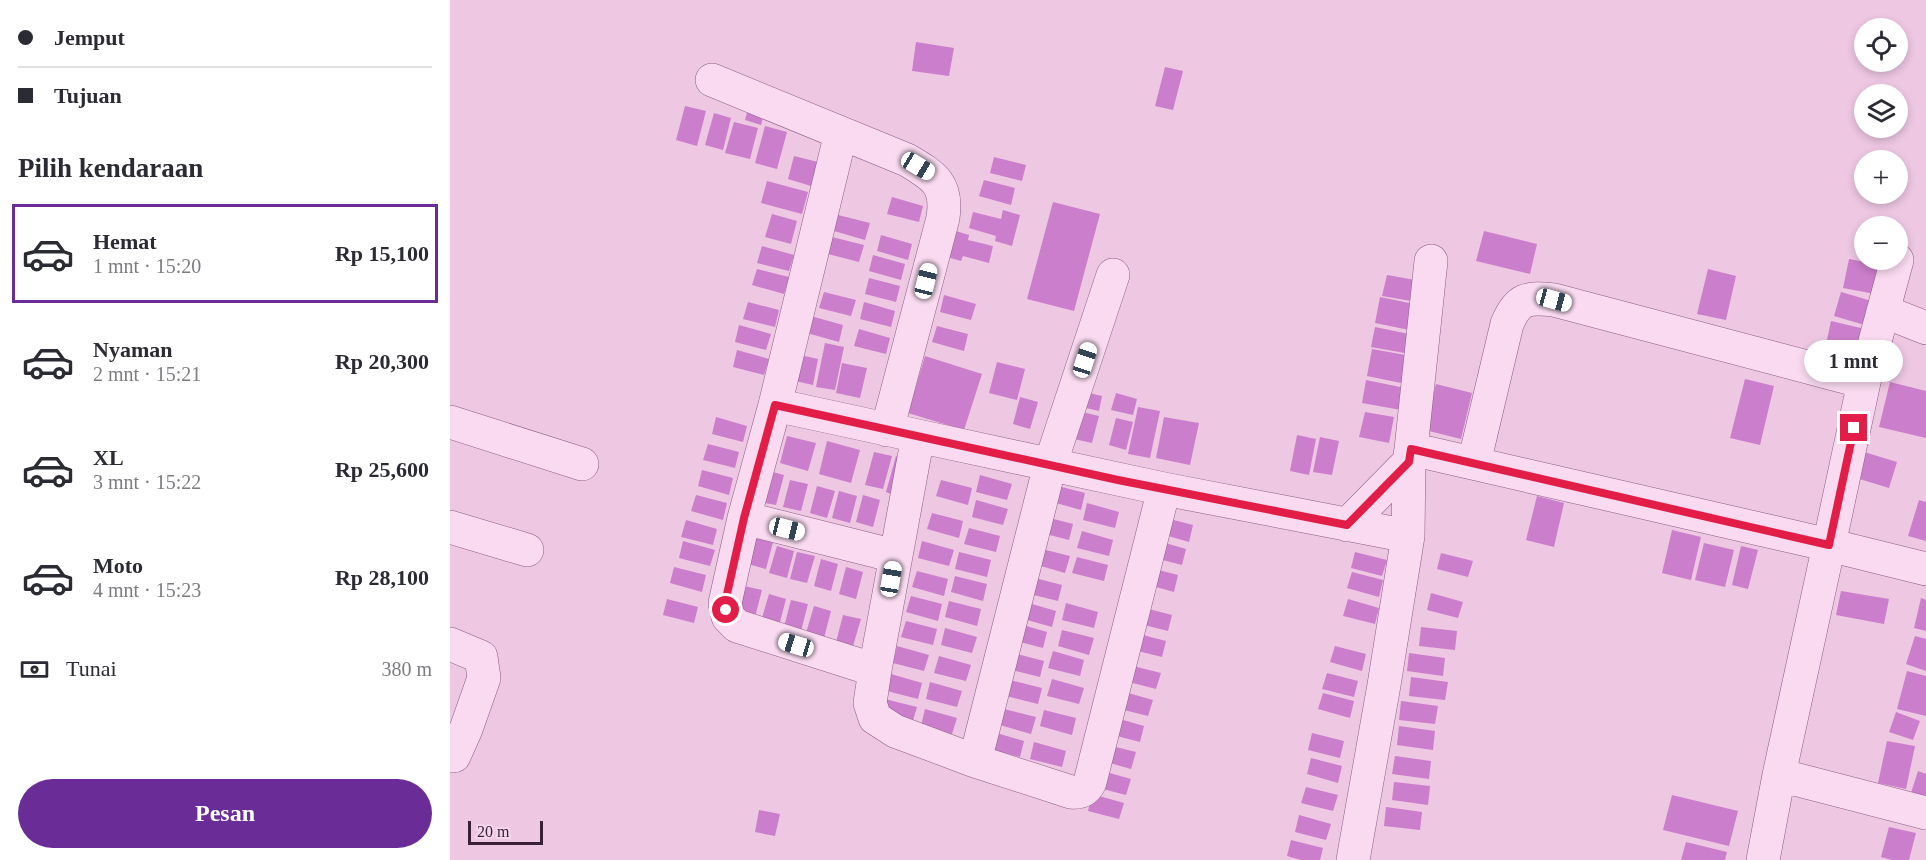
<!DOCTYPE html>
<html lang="id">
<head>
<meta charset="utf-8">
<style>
	body { margin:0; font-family:Georgia,serif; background:#f7f7f7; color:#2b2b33; height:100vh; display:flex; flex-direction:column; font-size:22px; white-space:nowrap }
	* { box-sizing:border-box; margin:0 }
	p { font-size:20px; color:#7c7c81 }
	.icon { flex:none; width:33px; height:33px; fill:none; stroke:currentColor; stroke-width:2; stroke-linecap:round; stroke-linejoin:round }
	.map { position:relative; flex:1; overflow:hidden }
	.details { display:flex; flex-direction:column; background:#fff; width:450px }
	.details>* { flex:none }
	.banner { display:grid; align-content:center; height:132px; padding:0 18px; background:#fff }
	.tools { position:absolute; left:1404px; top:18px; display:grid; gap:12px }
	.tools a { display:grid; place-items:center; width:54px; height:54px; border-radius:50%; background:#fff; box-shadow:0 3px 9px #0003; font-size:30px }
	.scale { position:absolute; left:18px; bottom:15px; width:75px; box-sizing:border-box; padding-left:6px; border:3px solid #3a2038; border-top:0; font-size:16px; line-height:21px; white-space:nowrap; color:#3a2038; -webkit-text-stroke:4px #f5d7ed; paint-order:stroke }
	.end { position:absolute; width:27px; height:27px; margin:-14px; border:8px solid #e11d48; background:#fff; box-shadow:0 0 0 3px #fff }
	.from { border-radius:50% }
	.bubble { position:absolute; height:42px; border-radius:21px; background:#fff; box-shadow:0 3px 9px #0003; font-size:20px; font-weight:700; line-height:42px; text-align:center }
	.car { position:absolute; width:18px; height:36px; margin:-18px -9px; border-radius:8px; box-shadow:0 0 4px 2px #0007; background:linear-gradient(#fff 24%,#345 0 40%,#fff 0 76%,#345 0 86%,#fff 0) }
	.banner b { display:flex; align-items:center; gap:21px; height:57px; font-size:22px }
	.banner b+b { border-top:2px solid #e1e1e2 }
	.banner i { width:15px; height:15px; background:#2b2b33 }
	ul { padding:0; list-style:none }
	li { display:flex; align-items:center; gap:18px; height:99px; margin:0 12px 9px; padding:0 6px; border:3px solid transparent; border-radius:0px }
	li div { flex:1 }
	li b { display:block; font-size:22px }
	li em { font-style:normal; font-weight:700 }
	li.active { border-color:#6a2d98 }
	li>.icon { width:54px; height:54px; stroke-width:1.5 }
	h2 { padding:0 18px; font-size:27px; line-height:72px }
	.pay { display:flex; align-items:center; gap:15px; height:66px; padding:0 18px; font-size:22px }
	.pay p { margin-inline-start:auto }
	.primary-button { display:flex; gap:12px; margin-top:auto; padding:12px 18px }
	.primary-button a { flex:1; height:69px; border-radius:36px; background:#6a2d98; color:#fff; font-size:24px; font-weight:700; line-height:69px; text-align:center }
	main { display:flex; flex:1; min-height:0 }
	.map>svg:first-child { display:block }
</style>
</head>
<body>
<main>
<section class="details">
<div class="banner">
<b><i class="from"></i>Jemput</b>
<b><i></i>Tujuan</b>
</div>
<h2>Pilih kendaraan</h2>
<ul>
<li class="active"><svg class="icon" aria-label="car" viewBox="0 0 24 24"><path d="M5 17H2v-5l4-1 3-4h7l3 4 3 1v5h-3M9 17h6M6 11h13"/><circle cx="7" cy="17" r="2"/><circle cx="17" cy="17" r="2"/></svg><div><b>Hemat</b><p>1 mnt · 15:20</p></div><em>Rp 15,100</em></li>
<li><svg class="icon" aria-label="car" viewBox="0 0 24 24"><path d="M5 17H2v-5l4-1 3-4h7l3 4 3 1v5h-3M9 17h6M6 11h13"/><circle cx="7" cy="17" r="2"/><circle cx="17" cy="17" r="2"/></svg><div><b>Nyaman</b><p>2 mnt · 15:21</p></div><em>Rp 20,300</em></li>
<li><svg class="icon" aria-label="car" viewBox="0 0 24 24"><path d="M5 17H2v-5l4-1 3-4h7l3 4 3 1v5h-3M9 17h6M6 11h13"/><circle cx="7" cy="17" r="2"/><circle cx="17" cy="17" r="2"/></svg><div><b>XL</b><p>3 mnt · 15:22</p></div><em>Rp 25,600</em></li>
<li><svg class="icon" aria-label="car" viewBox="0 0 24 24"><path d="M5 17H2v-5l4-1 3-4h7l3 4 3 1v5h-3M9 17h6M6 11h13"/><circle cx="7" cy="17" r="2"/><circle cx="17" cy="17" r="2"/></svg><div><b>Moto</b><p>4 mnt · 15:23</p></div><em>Rp 28,100</em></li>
</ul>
<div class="pay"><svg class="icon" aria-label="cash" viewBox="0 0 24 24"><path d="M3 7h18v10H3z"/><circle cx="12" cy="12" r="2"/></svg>Tunai<p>380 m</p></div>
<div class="primary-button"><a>Pesan</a></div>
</section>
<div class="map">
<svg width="1476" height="860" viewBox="0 0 1476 860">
	<rect width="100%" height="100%" fill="#eec7e3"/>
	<path fill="#cb7ecb" d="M466,42L504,48L499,76L462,71Z
		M715,67L733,71L723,110L705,106Z
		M299,105L315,110L311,125L295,120Z
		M235,106L256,111L247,146L226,140Z
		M264,113L281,118L273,150L255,145Z
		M284,122L308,128L300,159L275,153Z
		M315,126L337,132L327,169L305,163Z
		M344,156L368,162L361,186L338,179Z
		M544,157L576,165L572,181L540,173Z
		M534,180L565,188L561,205L529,196Z
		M317,181L358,192L352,214L311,203Z
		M442,197L473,206L469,222L437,214Z
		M603,202L650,214L624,311L577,299Z
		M553,210L570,215L562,246L545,241L546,236L519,228L523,212L551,219Z
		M322,214L347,221L341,244L315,237Z
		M388,215L420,223L415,240L384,231Z
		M506,231L519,235L518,240L543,246L539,263L513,256L511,261L497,257Z
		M1034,231L1087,244L1080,274L1026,261Z
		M431,235L462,244L458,260L427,251Z
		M382,237L414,245L409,262L378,254Z
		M312,246L344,255L339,271L307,263Z
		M423,255L455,264L451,280L419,271Z
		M1399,259L1431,265L1425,294L1393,288Z
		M307,269L339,277L334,294L302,285Z
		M1258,269L1286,276L1276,320L1247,314Z
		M937,275L965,280L961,301L932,296Z
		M419,278L450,286L446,302L415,294Z
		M374,292L406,300L401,316L369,308Z
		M1391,292L1425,302L1418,326L1384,316Z
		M494,295L526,304L521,320L490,312Z
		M930,297L969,305L964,331L925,323Z
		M298,302L329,310L325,327L293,319Z
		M414,302L445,311L441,327L410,319Z
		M361,316L393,325L389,342L357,333Z
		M1381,321L1415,329L1408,357L1375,349Z
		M289,325L321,334L316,350L285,342Z
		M487,326L518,334L514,351L482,342Z
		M925,327L964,335L960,354L921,347Z
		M409,329L440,338L436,354L404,346Z
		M375,343L394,347L385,390L366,387Z
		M922,349L967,357L961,385L917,376Z
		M287,350L319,359L314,375L283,367Z
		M350,355L368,359L363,385L345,381Z
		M475,356L532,374L514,430L458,413Z
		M547,362L575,369L567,400L539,393Z
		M392,363L417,368L410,398L386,393Z
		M1295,379L1324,386L1310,445L1280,438Z
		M916,380L955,388L951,410L912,403Z
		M1440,382L1476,391V438L1429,427Z
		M986,384L1022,393L1011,439L975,430Z
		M639,393L652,396L649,411L636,408Z
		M666,393L687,399L683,415L661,410Z
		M570,397L588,402L580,429L563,424Z
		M688,407L710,411L700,458L678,454Z
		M632,412L649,416L642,443L624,439Z
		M915,412L944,417L939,443L909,437Z
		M266,417L297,426L293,442L262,434Z
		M714,417L749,423L740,465L706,458Z
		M666,418L683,422L676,450L659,445Z
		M847,435L866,439L859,475L840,471Z
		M337,436L366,443L358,471L330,463Z
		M870,437L889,441L882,475L863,472Z
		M377,441L410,450L401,483L369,474Z
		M258,444L289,452L285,468L253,460Z
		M1411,451L1447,462L1439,488L1403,477Z
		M424,452L442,456L433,489L415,485Z
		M446,456L453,458L443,495L436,492Z
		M252,470L283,478L279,495L248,486Z
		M323,472L334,475L326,505L315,503Z
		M530,475L562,484L557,500L526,492Z
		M340,480L358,484L351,511L333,507Z
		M491,480L522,488L518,505L486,496Z
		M604,485L635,493L631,510L599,501Z
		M367,486L385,491L377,518L360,513Z
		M389,491L407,496L400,523L382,518Z
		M246,495L277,503L273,520L241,511Z
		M413,495L430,500L423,527L406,522Z
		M1087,496L1114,503L1104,547L1076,540Z
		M526,500L558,509L553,525L522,517Z
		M1469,500L1476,502V541L1458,536Z
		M637,503L669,512L665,528L633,520Z
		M482,513L513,521L509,538L477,529Z
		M592,516L623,524L619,540L588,532Z
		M712,517L743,525L739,542L708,533Z
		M236,520L267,529L263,545L231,537Z
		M519,528L550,536L546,552L514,544Z
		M1222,530L1251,537L1241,580L1212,573Z
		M632,531L663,540L659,556L627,548Z
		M305,537L323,542L316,569L298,564Z
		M705,540L736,549L732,565L701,557Z
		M233,541L265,550L260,566L229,558Z
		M472,541L504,550L499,566L468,558Z
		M1254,543L1284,550L1275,587L1245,580Z
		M327,546L344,551L337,578L319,573Z
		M1291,546L1308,550L1298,589L1282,585Z
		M588,548L620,556L615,573L584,564Z
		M347,552L365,556L357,583L340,579Z
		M509,552L541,560L537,577L505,569Z
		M905,552L937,560L932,576L901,568Z
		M991,553L1023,561L1018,577L987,569Z
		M627,557L658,565L654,581L622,573Z
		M371,559L388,564L381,591L364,586Z
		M224,567L256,575L252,592L220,583Z
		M396,567L413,572L406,599L389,594Z
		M697,567L728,575L724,592L692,583Z
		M467,571L498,579L494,596L462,587Z
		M902,572L933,580L929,597L897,588Z
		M505,576L537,584L533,601L501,592Z
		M581,577L612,585L608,601L576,593Z
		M294,586L312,590L305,617L287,613Z
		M1391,591L1439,599L1434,624L1386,615Z
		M981,593L1013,602L1008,618L977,610Z
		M319,594L336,599L329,626L311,621Z
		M461,596L492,604L488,621L456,612Z
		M1471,598L1476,600V631L1464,628Z
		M217,599L248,607L244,623L213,615Z
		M898,599L929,608L925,624L893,616Z
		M341,600L358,604L351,631L334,627Z
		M499,601L531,609L527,626L495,617Z
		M575,602L606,611L602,627L570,618Z
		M616,603L648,612L644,628L612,620Z
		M364,606L381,611L374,638L356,633Z
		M691,607L722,615L718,631L686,623Z
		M393,615L411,619L403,646L386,642Z
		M456,621L487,629L483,645L451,637Z
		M566,623L597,632L593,648L562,640Z
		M971,627L1007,631L1005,650L969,646Z
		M495,628L527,637L522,653L491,645Z
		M612,630L644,638L639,655L608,646Z
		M685,633L716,641L712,657L680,649Z
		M1465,636L1476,639V671L1456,664Z
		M447,646L479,655L474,671L443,663Z
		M885,646L916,654L912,671L880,662Z
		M603,651L634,660L630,676L598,668Z
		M563,653L594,661L590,677L558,669Z
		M959,653L995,658L993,676L957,671Z
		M489,656L521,665L516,681L484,673Z
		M679,665L711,673L706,689L675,681Z
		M1457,671L1476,676V716L1447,709Z
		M877,673L908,681L904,697L872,689Z
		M441,674L472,683L468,699L437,691Z
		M961,677L998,682L995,700L959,696Z
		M602,679L634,688L629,704L597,696Z
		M560,680L592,688L588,704L556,696Z
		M480,682L512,691L507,707L476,699Z
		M671,691L703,700L698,716L666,708Z
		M873,693L904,701L900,718L868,709Z
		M435,699L467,707L462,724L430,715Z
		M951,701L988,706L985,724L949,720Z
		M475,709L507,718L502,734L471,726Z
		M554,709L586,717L581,734L550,725Z
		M594,710L626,718L622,735L590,726Z
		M1446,712L1470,721L1463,740L1439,732Z
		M663,717L694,726L690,742L659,734Z
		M949,726L985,731L983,750L947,745Z
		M543,732L574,741L570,757L538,749Z
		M862,733L894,741L890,758L858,750Z
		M1437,741L1465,746L1456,789L1428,783Z
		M584,742L616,751L612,767L580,759Z
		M654,744L686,752L681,769L649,760Z
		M945,756L981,761L979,779L942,774Z
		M861,758L892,766L888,783L857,774Z
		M649,770L681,779L676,795L645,787Z
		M1468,771L1476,774V801L1460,796Z
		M944,782L980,786L978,805L942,800Z
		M856,787L888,795L883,811L851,803Z
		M642,794L674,803L669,819L638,811Z
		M1222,795L1288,811L1279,846L1213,830Z
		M936,807L972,812L970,830L934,826Z
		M309,810L330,814L325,836L305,832Z
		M849,815L881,824L876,840L845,832Z
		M1439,827L1466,833L1459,860H1442L1431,857Z
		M841,840L873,848L870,860H851L837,856Z
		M1236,842L1277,852L1275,860H1231Z"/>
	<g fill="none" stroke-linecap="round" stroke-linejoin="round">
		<g stroke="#8a5c85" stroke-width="34">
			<path id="minor" d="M262,80L457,160C484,176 498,184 493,218L437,430
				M1447,260L1414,382L1379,545L1476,569
				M1433,311L1476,328
				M325,405L468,436L425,670L287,626L278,617L275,603L294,518Z
				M325,405L391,133
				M0,422L132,464
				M468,436L714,489L958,536L959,462L961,449L1379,545L1329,775L1476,813
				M961,449L981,261
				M1024,463L1057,324C1068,298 1077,297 1104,300L1414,382
				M294,518L445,556
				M897,525L959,462
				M0,527L77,550
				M0,644L31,657L34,678L16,729L4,756H0
				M425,670L420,703L425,718L445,731L525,761L600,465L663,275
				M525,761L621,792C630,793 636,790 640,782L714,489
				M903,860L934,685L958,536
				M1313,860L1329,775"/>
		</g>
		<use href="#minor" stroke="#f9daf0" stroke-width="33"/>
	</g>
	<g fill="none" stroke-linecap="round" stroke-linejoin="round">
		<path stroke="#e11d48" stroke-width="8" d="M276,610L275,603L294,518L325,405L668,480L897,525L959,462L961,449L1379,545L1404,428"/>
	</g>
</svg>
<div class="tools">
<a><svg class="icon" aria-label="locate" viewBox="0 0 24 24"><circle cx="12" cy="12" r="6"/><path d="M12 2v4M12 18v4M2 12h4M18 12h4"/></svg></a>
<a><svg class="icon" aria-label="layers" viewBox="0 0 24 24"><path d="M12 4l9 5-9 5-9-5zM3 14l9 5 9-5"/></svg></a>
<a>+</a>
<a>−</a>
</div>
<div class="scale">20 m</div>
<i class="end from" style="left:276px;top:610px"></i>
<i class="end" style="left:1404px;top:428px"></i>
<div class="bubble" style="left:1354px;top:340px;width:99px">1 mnt</div>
<i class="car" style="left:468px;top:166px;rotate:121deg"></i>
<i class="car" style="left:476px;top:281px;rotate:14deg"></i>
<i class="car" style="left:1104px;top:300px;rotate:105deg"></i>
<i class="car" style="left:635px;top:360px;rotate:18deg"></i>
<i class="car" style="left:337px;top:529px;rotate:104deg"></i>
<i class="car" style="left:441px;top:579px;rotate:10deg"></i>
<i class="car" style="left:346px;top:645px;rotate:287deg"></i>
</div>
</main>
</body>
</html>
